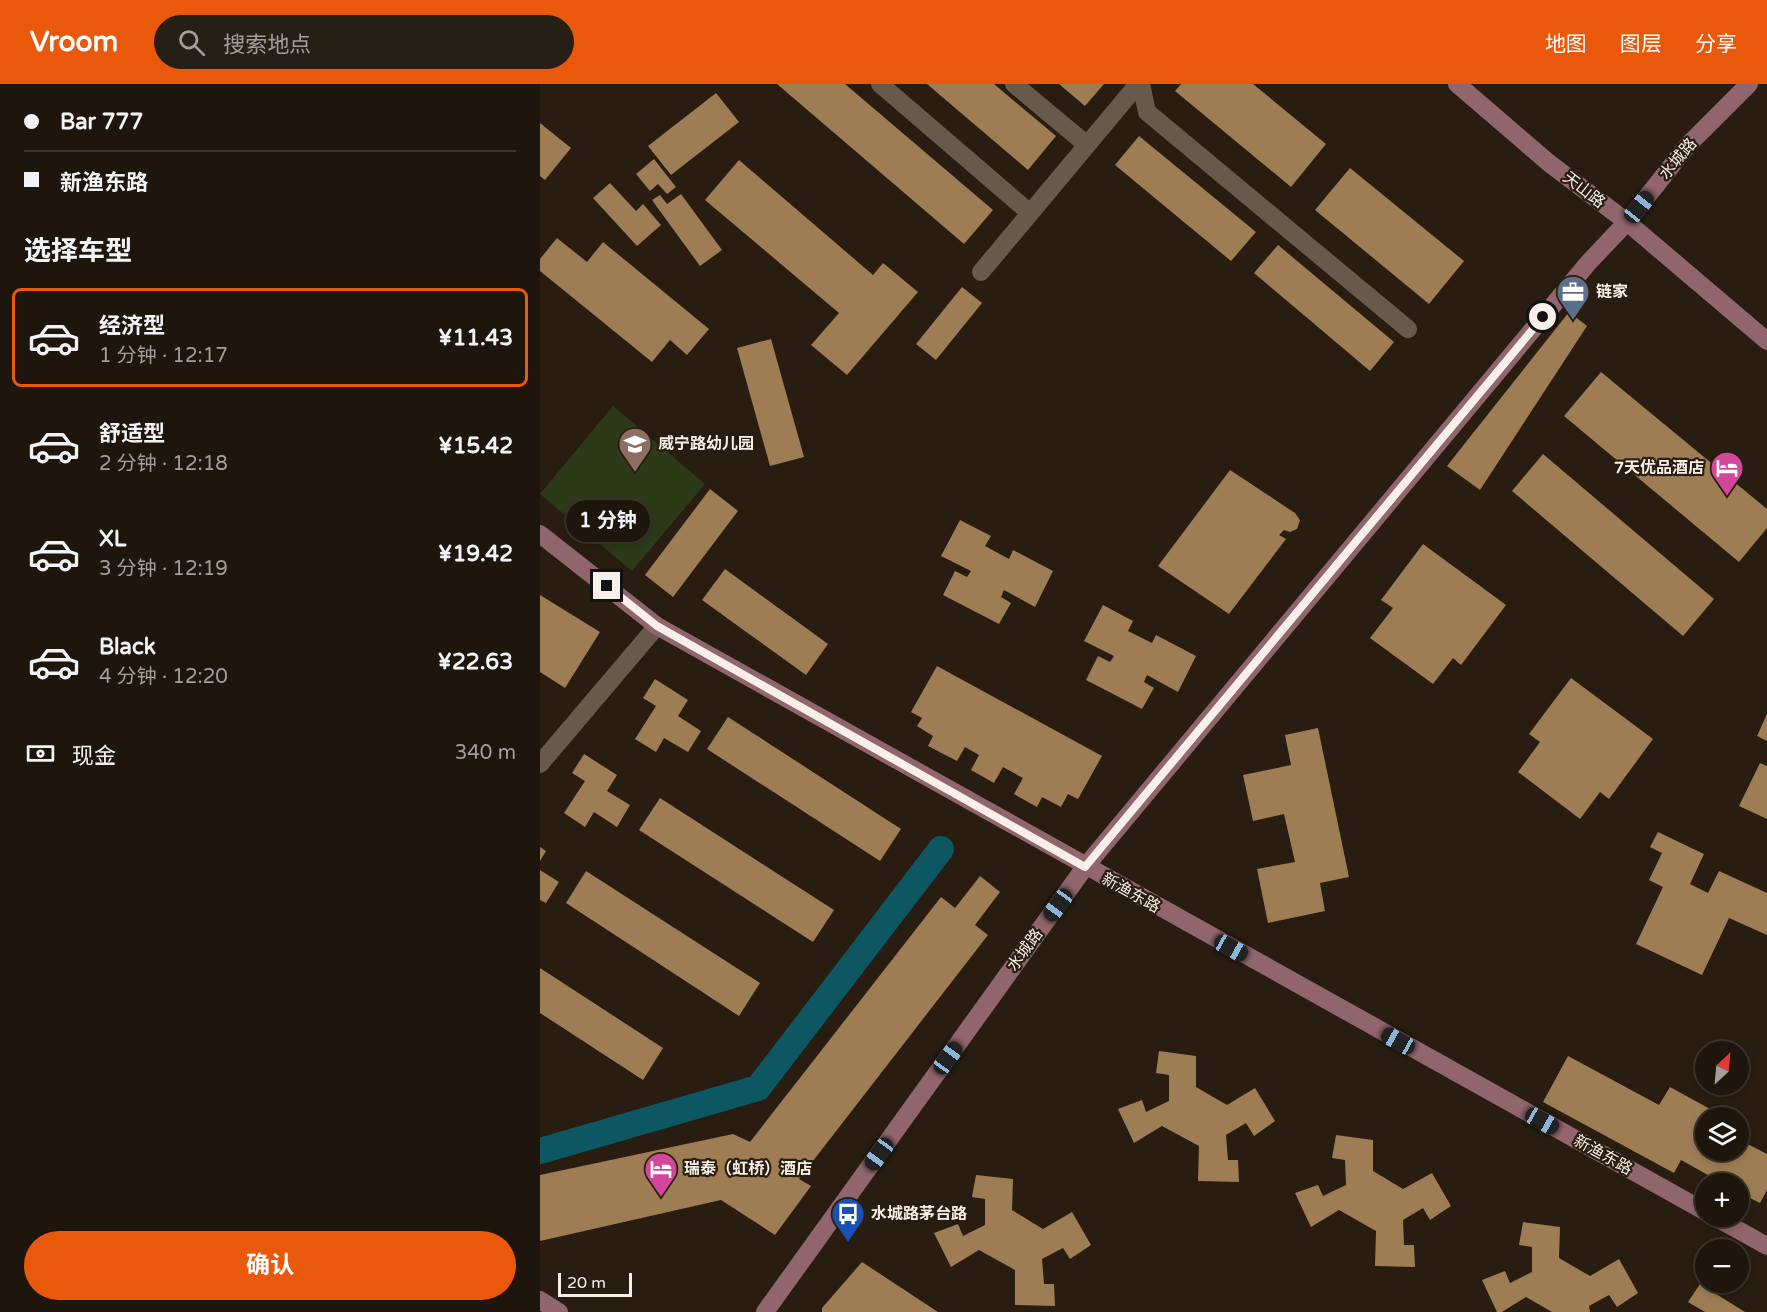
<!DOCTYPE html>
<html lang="zh">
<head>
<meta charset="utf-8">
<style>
	body { margin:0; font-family:"Varela Round","Noto Sans SC",sans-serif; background:#261f15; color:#f1f3f6; height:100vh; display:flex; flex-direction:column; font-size:22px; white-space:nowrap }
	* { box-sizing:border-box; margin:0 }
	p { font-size:20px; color:#a19f9d }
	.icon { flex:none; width:33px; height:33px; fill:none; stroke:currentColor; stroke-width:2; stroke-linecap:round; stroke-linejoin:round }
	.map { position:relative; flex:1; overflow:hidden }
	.panel { display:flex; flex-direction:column; background:#1e160c; width:540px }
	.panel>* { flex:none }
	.guide { display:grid; align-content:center; height:132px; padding:0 24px; background:#1e160c }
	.needle { width:39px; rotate:26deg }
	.buttons { position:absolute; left:1155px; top:957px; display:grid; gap:12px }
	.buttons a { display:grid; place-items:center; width:54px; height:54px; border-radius:50%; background:#1e160c; box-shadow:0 3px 9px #0003,0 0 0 2px #3c352d; font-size:30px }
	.scale { position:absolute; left:18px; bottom:15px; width:74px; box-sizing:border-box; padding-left:6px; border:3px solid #f8f0e8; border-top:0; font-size:16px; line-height:21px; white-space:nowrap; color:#f8f0e8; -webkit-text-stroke:4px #281d10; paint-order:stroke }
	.end { position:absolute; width:27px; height:27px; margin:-14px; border:8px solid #f8f0e8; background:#111; box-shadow:0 0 0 3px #111 }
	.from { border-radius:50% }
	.bubble { position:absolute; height:42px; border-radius:21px; background:#1e160c; box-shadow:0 3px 9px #0003,0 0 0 2px #3c352d; font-size:20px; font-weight:700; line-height:42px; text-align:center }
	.car { position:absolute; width:18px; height:36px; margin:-18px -9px; border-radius:8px; box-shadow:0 0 4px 2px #0007; background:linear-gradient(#222 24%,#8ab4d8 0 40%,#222 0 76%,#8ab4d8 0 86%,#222 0) }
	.guide b { display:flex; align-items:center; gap:21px; height:57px; font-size:22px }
	.guide b+b { border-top:2px solid #3c352d }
	.guide i { width:15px; height:15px; background:#f1f3f6 }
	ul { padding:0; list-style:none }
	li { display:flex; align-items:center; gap:18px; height:99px; margin:0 12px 9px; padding:0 12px; border:3px solid transparent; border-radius:9px }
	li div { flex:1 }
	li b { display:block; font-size:22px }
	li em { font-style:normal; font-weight:700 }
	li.current { border-color:#ea580c }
	li>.icon { width:54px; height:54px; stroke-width:1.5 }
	h2 { padding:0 24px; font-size:27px; line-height:72px }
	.pay { display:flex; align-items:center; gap:15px; height:66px; padding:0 24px; font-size:22px }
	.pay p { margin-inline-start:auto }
	.cta { display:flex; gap:12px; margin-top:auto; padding:12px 24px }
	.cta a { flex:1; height:69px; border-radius:36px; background:#ea580c; color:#fff; font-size:24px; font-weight:700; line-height:69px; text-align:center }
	header { display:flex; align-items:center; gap:36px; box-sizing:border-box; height:84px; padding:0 30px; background:#ea580c; color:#fff }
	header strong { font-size:28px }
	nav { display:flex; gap:33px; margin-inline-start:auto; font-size:21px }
	.search { width:420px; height:54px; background:#261f15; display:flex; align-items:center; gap:15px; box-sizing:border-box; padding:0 21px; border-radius:33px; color:#a19f9d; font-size:22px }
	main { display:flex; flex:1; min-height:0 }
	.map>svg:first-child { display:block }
</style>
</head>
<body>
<header>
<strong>Vroom</strong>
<div class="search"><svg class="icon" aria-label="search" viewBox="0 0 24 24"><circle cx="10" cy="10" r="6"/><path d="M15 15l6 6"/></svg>搜索地点</div>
<nav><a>地图</a><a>图层</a><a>分享</a></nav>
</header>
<main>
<section class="panel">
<div class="guide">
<b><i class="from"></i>Bar 777</b>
<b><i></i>新渔东路</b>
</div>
<h2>选择车型</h2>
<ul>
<li class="current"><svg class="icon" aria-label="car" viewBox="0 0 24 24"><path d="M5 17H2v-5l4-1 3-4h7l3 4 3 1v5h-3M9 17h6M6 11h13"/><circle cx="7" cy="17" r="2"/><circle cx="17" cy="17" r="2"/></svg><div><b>经济型</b><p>1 分钟 · 12:17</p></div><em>¥11.43</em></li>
<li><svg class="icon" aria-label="car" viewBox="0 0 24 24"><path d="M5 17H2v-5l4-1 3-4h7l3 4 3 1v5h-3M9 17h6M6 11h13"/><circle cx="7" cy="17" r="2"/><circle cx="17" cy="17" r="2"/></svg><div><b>舒适型</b><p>2 分钟 · 12:18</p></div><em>¥15.42</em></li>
<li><svg class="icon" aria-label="car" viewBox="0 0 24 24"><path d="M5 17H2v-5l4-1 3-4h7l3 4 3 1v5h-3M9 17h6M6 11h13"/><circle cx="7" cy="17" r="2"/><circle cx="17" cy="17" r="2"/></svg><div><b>XL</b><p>3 分钟 · 12:19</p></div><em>¥19.42</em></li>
<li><svg class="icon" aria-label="car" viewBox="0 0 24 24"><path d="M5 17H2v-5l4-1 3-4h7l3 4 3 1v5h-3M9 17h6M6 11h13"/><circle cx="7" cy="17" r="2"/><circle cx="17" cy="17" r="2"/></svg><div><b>Black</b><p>4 分钟 · 12:20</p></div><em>¥22.63</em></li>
</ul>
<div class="pay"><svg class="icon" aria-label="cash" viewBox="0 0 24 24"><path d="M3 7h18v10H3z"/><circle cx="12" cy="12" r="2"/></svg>现金<p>340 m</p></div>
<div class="cta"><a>确认</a></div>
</section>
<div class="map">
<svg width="1227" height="1228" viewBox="0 0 1227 1228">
	<rect width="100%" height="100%" fill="#281d10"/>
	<path fill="#2c3a18" d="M73,322L165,400L92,487L0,410Z"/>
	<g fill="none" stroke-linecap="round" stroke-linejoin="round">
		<path stroke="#0d5762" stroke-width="26" d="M0,1067L218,1004L401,765"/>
	</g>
	<path fill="#9e7d55" d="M237,0H305L453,126L424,160Z
		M387,0H454L516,52L488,86Z
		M519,0H564L545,22Z
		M641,0H713L786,60L751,103L635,7Z
		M176,9L199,38L131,91L108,62Z
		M0,39L31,64L5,96L0,92Z
		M599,52L716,148L691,177L575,81Z
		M114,75L136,103L127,110L118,100L110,107L96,90Z
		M199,76L333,191L343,179L378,208L307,291L271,261L299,229L165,116Z
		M810,84L924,177L889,220L775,126Z
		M70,99L96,127L103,120L121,141L97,162L53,114Z
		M141,110L182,166L160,182L112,116L120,111L127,120Z
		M17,154L47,178L63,158L169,245L147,271L130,256L112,278L0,187V175Z
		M738,161L854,258L830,287L714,189Z
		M422,203L442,219L396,276L376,260Z
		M1029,228L1047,242L940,406L907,382Z
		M231,255L264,373L230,382L197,264Z
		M1061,288L1227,425V444L1199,478L1024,332Z
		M1003,370L1174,515L1143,552L972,407Z
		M690,386L755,429L760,436L757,445L750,448L744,446L739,451L746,455L689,530L618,482Z
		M170,405L198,427L133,513L105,491Z
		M420,436L451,452L445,462L469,475L473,466L513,487L495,523L464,506L461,513L471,519L459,540L403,511L415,487L427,493L431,487L401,472Z
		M883,460L966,521L921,581L913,574L893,600L830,554L853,524L841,516Z
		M185,485L288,560L266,591L162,516Z
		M0,511L60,548L25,604L0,588Z
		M563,521L593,537L588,547L612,559L616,551L656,572L638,608L607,591L604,598L614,604L602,625L546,596L558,572L570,578L574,572L544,557Z
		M397,582L562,672L538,715L528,710L521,723L502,713L497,723L474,710L483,694L463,683L454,699L431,686L439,671L425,663L417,677L388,662L393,652L377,642L382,634L371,628Z
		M1031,594L1113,655L1069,715L1060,708L1040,735L978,688L1000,658L989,650Z
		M115,595L148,616L138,632L161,647L148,668L124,654L116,668L95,655L116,622L103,614Z
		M1227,630V657L1217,652Z
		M188,633L361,745L340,777L167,665Z
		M778,644L809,793L780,799L785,827L728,839L717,785L755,778L744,730L713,737L703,691L751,681L745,651Z
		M44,670L77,691L67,707L90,721L77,743L54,728L45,743L24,729L45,697L32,689Z
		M1220,679L1227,682V735L1199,722Z
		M120,714L294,826L273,858L99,746Z
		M1118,748L1164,770L1150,800L1168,809L1179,787L1227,809V851L1189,834L1162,891L1096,860L1123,803L1109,796L1122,769L1110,763Z
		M0,763L6,767L0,777Z
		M0,786L19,798L6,819L0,816Z
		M46,787L220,899L199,932L26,819Z
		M440,792L460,808L435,841L448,851L259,1095L271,1102L235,1151L181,1116L0,1157V1091L193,1050L210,1058L401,813L415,824Z
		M0,884L123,964L103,996L0,929Z
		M619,967L656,972V1003L687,1021L715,1004L735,1037L714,1052L706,1039L686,1051L688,1076H698L699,1098L658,1097L659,1062L622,1042L594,1059L578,1025L602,1016L606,1028L629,1017V991L616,989Z
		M1028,972L1119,1021L1130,1003L1170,1025L1164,1036L1166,1037V1066H1198V1055L1227,1070V1106L1220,1119L1198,1108V1100H1184L1141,1076L1134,1089L1003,1018Z
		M796,1051L833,1056V1087L863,1105L892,1089L911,1122L890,1136L883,1124L863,1136L864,1161H874L875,1183L835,1182L836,1147L799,1126L771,1143L755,1109L778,1101L783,1112L806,1101L805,1076L792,1074Z
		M436,1091L473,1095L472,1126L503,1145L532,1128L551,1161L530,1175L523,1164L502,1175L504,1200H514L515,1222L475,1221V1186L439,1166L411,1183L394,1149L418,1140L423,1152L445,1141V1115L432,1113Z
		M983,1138L1020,1143L1019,1174L1050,1192L1079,1175L1098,1209L1077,1223L1069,1211L1049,1222L1050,1228H1012L986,1213L962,1228H957L942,1196L965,1187L970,1199L992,1188V1163L979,1161Z
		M322,1178L398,1228H282V1224Z
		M1160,1200L1205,1228H1165L1148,1218Z"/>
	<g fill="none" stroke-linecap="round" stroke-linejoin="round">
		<path stroke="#675a4d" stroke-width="18" d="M340,0L490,129
			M474,0L547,61
			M601,0L607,28L868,245
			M441,188L598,0
			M0,680L117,542"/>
		<path stroke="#91656e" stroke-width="18" d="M917,0L1009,79L1087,138L1227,257
			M0,450L117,542L1166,1128
			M1173,1132L1227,1162
			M0,1216L19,1228
			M225,1228L545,783L1049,178L1087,138L1148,61L1209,0"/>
	</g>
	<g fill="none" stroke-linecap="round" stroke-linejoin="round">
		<path stroke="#f8f0e8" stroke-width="8" d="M67,502L117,542L545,783L1003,233"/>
	</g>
	<defs>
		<g id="office-pin" transform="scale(1.725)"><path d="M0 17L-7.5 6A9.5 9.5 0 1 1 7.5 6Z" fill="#5c6f8a" stroke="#281d10"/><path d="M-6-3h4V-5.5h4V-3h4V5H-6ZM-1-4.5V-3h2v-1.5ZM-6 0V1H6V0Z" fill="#fff"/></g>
		<g id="school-pin" transform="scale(1.725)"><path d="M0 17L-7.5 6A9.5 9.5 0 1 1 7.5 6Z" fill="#8d6e63" stroke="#281d10"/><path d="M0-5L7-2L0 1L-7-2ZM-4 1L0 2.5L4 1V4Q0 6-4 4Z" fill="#fff"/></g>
		<g id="hotel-pin" transform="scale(1.725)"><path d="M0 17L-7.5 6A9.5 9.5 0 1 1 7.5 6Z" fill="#d1479c" stroke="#281d10"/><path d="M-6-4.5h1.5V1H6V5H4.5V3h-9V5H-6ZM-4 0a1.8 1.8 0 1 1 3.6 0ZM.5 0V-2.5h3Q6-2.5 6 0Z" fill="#fff"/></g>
		<g id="bus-pin" transform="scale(1.725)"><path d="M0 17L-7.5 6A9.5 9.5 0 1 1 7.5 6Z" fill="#1a4fb4" stroke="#281d10"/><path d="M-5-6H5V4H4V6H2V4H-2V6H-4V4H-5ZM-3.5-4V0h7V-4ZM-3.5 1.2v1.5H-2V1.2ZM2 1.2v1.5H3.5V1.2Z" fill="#fff"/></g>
	</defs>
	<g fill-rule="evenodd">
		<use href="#office-pin" x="1033" y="208"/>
		<use href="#school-pin" x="95" y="360"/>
		<use href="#hotel-pin" x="1187" y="384"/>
		<use href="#hotel-pin" x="121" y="1085"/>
		<use href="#bus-pin" x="308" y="1130"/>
	</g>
	<g text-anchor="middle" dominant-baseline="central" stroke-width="4.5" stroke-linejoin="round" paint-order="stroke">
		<g font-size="16" fill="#f8f0e8" stroke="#281d10">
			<text transform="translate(1138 75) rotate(-50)">水城路</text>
			<text transform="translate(1044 106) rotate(38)">天山路</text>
			<text transform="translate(591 809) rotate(29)">新渔东路</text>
			<text transform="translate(485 866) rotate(-54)">水城路</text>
			<text transform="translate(1063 1071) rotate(29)">新渔东路</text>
		</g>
		<g font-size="16" font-weight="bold" fill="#f8f0e8" stroke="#281d10" text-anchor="start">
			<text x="1056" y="208">链家</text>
			<text x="118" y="360">威宁路幼儿园</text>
			<text x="1164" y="384" text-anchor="end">7天优品酒店</text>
			<text x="144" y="1085">瑞泰（虹桥）酒店</text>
			<text x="331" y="1130">水城路茅台路</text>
		</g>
	</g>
</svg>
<div class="buttons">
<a><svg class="needle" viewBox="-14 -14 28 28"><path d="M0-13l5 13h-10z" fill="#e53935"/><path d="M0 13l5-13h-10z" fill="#a19f9d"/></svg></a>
<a><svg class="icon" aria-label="layers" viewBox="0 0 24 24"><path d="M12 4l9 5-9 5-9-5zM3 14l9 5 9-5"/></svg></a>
<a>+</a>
<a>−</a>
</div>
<div class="scale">20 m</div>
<i class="end from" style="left:1003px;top:233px"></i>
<i class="end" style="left:67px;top:502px"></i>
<div class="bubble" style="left:26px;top:416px;width:84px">1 分钟</div>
<i class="car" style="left:1099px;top:123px;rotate:39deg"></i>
<i class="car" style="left:518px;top:821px;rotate:216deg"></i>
<i class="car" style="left:691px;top:864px;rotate:119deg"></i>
<i class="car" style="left:858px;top:957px;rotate:299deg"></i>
<i class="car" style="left:408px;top:974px;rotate:36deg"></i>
<i class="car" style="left:1002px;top:1037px;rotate:119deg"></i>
<i class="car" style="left:339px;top:1070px;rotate:216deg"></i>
</div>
</main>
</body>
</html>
